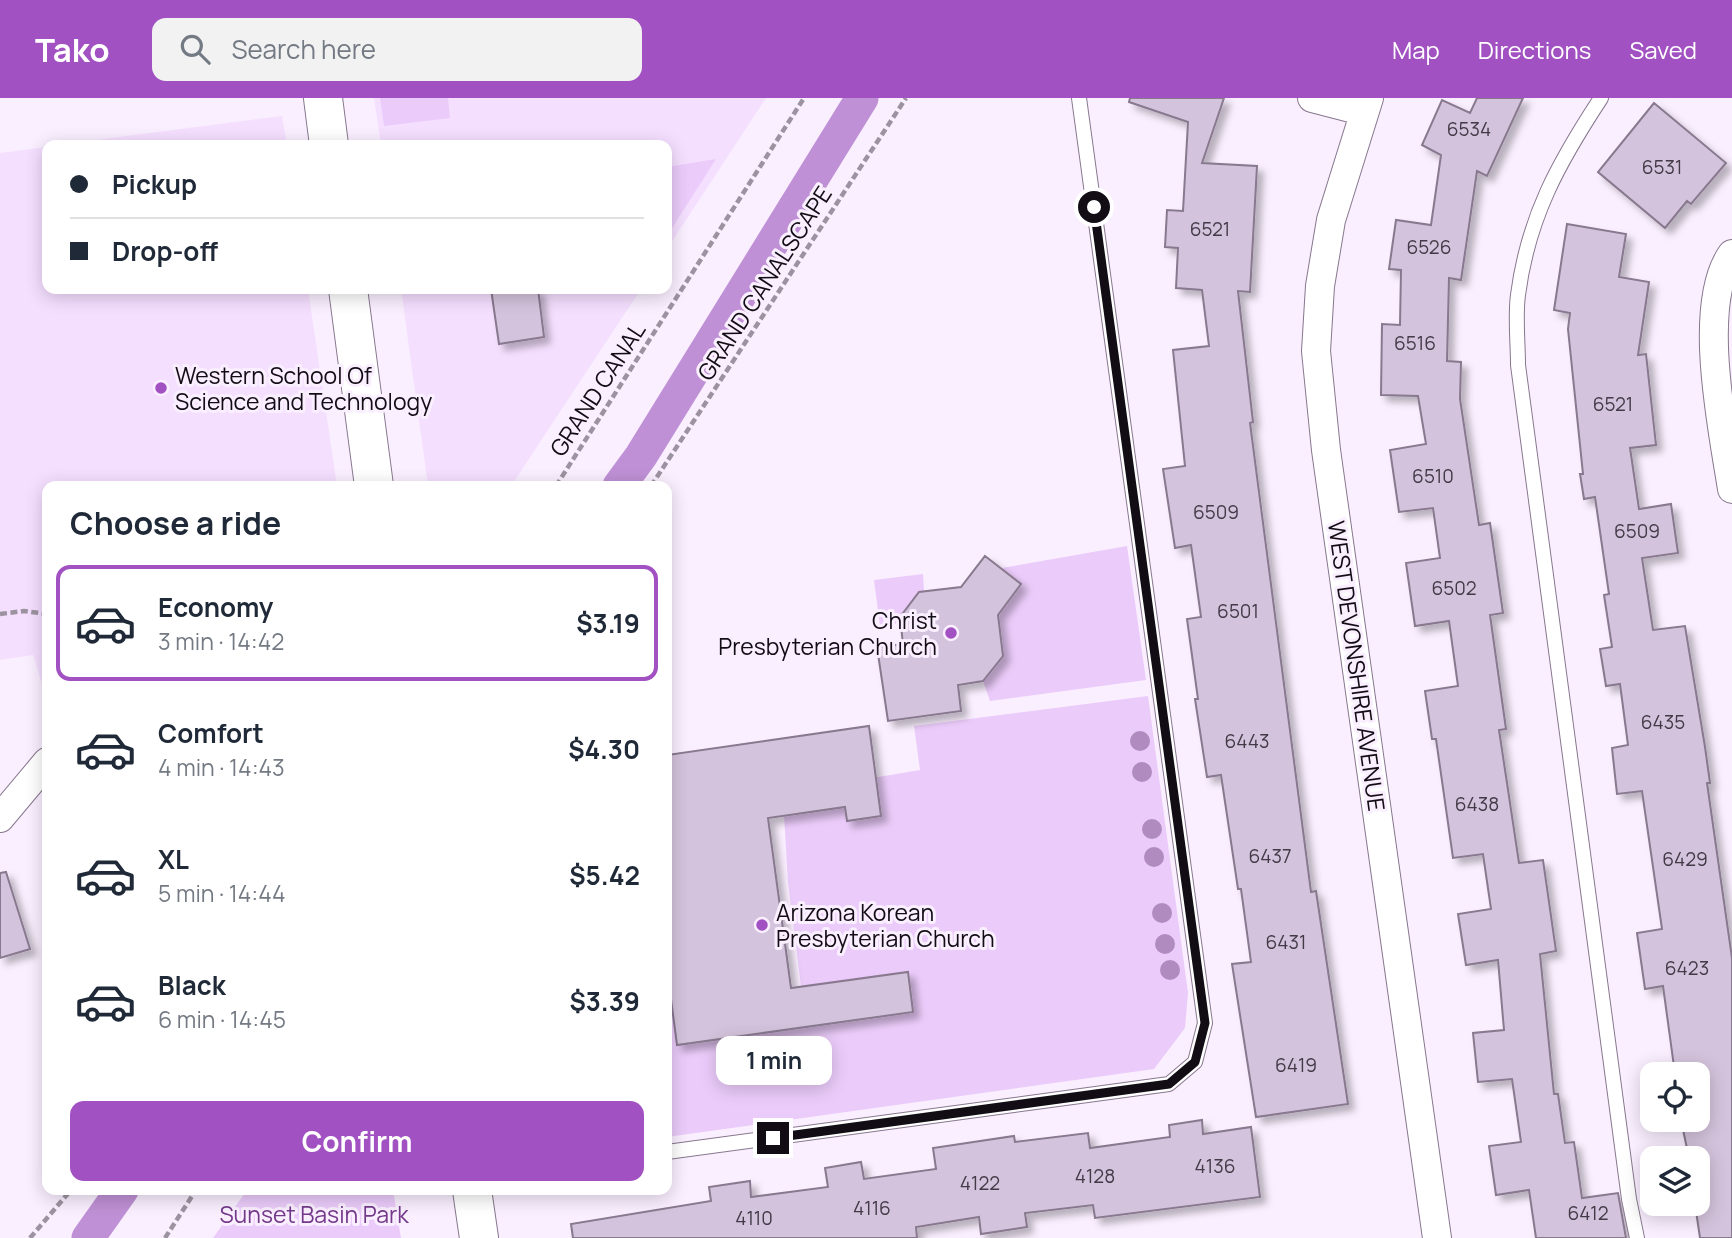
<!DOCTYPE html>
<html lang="en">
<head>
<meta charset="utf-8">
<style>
	body { margin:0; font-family:Manrope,sans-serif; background:#f2f2f3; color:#1f2937; height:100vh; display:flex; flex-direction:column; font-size:26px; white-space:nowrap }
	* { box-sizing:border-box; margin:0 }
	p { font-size:23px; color:#747a83 }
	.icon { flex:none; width:38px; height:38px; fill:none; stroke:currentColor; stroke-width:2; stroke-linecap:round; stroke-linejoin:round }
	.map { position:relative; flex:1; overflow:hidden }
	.side { position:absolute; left:42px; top:383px; width:630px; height:714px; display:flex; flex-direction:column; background:#fff; border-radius:14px; box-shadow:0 4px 18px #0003 }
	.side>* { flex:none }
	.hud { position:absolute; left:42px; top:42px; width:630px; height:154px; border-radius:14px; box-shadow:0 4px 18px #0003; display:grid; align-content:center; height:154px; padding:0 28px; background:#fff }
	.buttons { position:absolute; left:1640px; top:964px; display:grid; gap:14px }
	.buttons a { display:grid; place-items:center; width:70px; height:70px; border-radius:14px; background:#fff; box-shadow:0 4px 18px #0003; font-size:35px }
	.end { position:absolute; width:32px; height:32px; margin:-16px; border:9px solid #120c15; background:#fff; box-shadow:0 0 0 4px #fff }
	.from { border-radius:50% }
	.bubble { position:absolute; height:49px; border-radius:14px; background:#fff; box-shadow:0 4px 18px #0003; font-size:23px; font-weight:700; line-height:49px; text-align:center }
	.hud b { display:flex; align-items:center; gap:24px; height:66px; font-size:26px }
	.hud b+b { border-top:2px solid #e0e1e3 }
	.hud i { width:18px; height:18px; background:#1f2937 }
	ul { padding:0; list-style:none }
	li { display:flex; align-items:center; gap:21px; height:116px; margin:0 14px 10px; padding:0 14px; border:4px solid transparent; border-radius:14px }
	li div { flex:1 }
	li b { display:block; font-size:26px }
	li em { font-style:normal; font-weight:700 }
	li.on { border-color:#a151c1 }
	li>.icon { width:63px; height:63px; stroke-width:1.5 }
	h2 { padding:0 28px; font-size:32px; line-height:84px }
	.primary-button { display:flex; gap:14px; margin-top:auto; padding:14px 28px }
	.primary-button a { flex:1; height:80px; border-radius:14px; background:#a151c1; color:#fff; font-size:28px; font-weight:700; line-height:80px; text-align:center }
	header { display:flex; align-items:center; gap:42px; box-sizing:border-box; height:98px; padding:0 35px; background:#a151c1; color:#fff }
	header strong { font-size:33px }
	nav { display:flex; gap:38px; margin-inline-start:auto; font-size:24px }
	.search { width:490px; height:63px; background:#f2f2f3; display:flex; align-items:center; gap:18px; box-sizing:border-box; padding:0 24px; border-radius:14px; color:#747a83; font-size:26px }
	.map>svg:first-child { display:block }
</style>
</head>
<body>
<header>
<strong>Tako</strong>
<div class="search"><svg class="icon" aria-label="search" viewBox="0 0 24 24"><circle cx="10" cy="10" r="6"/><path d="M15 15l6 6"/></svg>Search here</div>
<nav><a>Map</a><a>Directions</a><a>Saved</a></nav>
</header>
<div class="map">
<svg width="1732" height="1140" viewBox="0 0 1732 1140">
	<defs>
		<filter id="shadow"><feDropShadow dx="6" dy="6" stdDeviation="3.5" flood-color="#0004"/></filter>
	</defs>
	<rect width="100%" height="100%" fill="#faefff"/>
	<path fill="#f5dfff" d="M374,0H766L667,151V47H381Z
		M282,18L287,47H57Z
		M47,49V191H308L337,388H47V602L33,557L0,562V55Z
		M401,191H641L511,388H428Z"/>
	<path fill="#ebcbfa" d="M380,0H448L450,20L384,28Z
		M716,61L667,138V69Z
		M1127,448L1146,582L990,603L983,583L1003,558L998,517L1021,486L1002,470Z
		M923,476L924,493L919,494L900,518V525L880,528L874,482Z
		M1148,598L1188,895L1185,930L1154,971L667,1039V871L678,946L913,914L907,874L801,888L788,784L784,717L825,688L920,672L914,628Z
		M247,1092H393L401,1140H213Z"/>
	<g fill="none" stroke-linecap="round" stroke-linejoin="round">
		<path stroke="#bf90d5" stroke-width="33" d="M619,388L641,358L862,0
			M88,1140L122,1092"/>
	</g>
	<path fill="#d4c3dc" stroke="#88798f" stroke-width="2" filter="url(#shadow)" d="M1130,0H1224L1202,65L1257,68L1250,194L1238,193L1253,324L1250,325L1311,794L1316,793L1348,1006L1256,1019L1232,866L1251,864L1241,791H1238L1221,677L1207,679L1195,601H1198L1187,521L1201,519L1191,447L1175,450L1163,371L1185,368L1173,252L1209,248L1202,192L1176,190L1178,150L1165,149L1167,112L1183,113L1188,24L1129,4Z
		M1477,0H1523L1487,78L1477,73L1461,182L1449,180L1447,263L1461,264L1460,301L1479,427L1490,425L1503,515L1490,517L1506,631L1499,632L1519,765L1543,762L1556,853L1540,856L1554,996H1558L1565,1045L1574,1044L1582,1100L1618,1095L1626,1140H1536L1529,1092L1496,1097L1489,1048L1521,1044L1512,981L1478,984L1473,935L1504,932L1498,862L1466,867L1458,816L1491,811L1483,756L1453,760L1436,641H1432L1425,593L1458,588L1449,523L1415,528L1406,465L1440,460L1433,410L1399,414L1390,352L1426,346L1418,298L1381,297L1382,226L1400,227L1401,172L1389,171L1396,122L1431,127L1441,57L1422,47L1442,2L1470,15Z
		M1654,5L1726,65L1691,106L1687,103L1665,130L1598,74Z
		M1567,126L1626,136L1619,179L1649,184L1638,257L1646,256L1656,347L1630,350L1639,411L1671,406L1678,455L1642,460L1653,532L1685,528L1705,649L1710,685H1707L1732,860V1140H1700L1695,1106L1698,1060H1689L1681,1022H1698V976H1675L1663,888L1645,891L1637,835L1662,831L1642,693L1617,696L1612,650L1628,647L1620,586L1606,588L1600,551L1612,549L1604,497L1609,496L1595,399L1584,401L1580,376H1583L1568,231L1570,215L1554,212Z
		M491,191H538L544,239L499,246Z
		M985,458L1021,486L998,517L1003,558L983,583L958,587L961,613L888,623L877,549L903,546L900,519L919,494L961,489Z
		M869,628L881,718L847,723L845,709L768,720L791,890L908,874L913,914L677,947L667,871V657Z
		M6,774L30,851L0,860V775Z
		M1202,1022L1203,1036L1251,1029L1260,1099L1095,1120L1093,1107L1025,1115L1027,1129L981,1136L979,1119L916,1129L917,1140H573L571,1126L711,1103L709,1089L750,1083L751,1099L828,1089L825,1070L861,1064L864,1081L936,1071L933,1050L1014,1038L1015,1044L1088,1035L1090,1050L1170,1039L1169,1027Z"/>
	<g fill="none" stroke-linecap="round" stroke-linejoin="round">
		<g stroke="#87778e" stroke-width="16">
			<path id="service" d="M1601,0C1559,64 1528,119 1518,197C1515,219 1518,244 1518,267L1629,1101L1637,1140
				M667,1054L1169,986L1195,964L1205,925L1079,0"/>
		</g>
		<g stroke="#87778e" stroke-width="30">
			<path id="minor" d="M1312,0L1362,13
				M1369,0L1331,122L1320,188L1316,253L1326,352L1437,1140
				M1732,156C1696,206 1723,333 1732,391
				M0,720L47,664"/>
		</g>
		<g stroke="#87778e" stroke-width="40">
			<path id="secondary" d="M323,0L329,47
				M348,191L374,388
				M472,1092L479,1140"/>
		</g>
		<path stroke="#9c93a0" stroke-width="4.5" stroke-dasharray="7 3.5" stroke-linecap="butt" d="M556,388L804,0
			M651,388L906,0
			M0,516L24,513L47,516
			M30,1140L71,1092
			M165,1140L196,1092"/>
		<use href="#service" stroke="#fff" stroke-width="14"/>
		<use href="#minor" stroke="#fff" stroke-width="28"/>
		<use href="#secondary" stroke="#fff" stroke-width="38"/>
	</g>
	<g fill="#b08bbf">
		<circle cx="1140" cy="643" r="10"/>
		<circle cx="1142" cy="674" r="10"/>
		<circle cx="1152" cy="731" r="10"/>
		<circle cx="1154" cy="759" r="10"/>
		<circle cx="1162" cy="815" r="10"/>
		<circle cx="1165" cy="846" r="10"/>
		<circle cx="1170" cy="872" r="10"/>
	</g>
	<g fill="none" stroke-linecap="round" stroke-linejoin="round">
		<path stroke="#120c15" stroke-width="9" d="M773,1040L1169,986L1195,964L1205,925L1094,109"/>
	</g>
	<g fill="#a151c1" stroke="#faefff" stroke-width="2.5">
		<circle cx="161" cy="290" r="7"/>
		<circle cx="951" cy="535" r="7"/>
		<circle cx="762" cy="827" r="7"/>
	</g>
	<g text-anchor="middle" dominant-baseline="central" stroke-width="6" stroke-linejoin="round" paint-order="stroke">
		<g font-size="19" fill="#423a47">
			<text x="1469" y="31">6534</text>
			<text x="1662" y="69">6531</text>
			<text x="1210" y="131">6521</text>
			<text x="1429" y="149">6526</text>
			<text x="1415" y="245">6516</text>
			<text x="1613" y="306">6521</text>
			<text x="1433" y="378">6510</text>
			<text x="1216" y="414">6509</text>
			<text x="1637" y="433">6509</text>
			<text x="1454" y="490">6502</text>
			<text x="1238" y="513">6501</text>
			<text x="1663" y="624">6435</text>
			<text x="1247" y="643">6443</text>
			<text x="1477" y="706">6438</text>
			<text x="1270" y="758">6437</text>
			<text x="1685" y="761">6429</text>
			<text x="1286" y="844">6431</text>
			<text x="1687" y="870">6423</text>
			<text x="1296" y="967">6419</text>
			<text x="1215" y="1068">4136</text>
			<text x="1095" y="1078">4128</text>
			<text x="980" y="1085">4122</text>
			<text x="872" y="1110">4116</text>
			<text x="1588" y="1115">6412</text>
			<text x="754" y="1120">4110</text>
		</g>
		<g font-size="23" fill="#120c15" stroke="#faefff">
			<text transform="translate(764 185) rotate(-57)">GRAND CANALSCAPE</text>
			<text transform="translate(597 291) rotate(-57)">GRAND CANAL</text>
			<text transform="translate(1357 568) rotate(82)">WEST DEVONSHIRE AVENUE</text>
		</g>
		<g font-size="23" fill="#120c15" stroke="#faefff" text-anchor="start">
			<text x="175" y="277">Western School Of<tspan x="175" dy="26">Science and Technology</tspan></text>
			<text x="937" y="522" text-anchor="end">Christ<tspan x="937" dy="26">Presbyterian Church</tspan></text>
			<text x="776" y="814">Arizona Korean<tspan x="776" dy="26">Presbyterian Church</tspan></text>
		</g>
		<g font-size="23" fill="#74398b" stroke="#faefff">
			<text x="314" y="1116">Sunset Basin Park</text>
		</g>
	</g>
</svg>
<div class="buttons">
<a><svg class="icon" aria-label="locate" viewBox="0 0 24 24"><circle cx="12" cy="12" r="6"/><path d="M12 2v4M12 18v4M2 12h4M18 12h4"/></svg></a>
<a><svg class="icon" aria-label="layers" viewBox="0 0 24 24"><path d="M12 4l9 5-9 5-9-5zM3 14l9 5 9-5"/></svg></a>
</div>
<i class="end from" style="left:1094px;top:109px"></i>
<i class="end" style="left:773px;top:1040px"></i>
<div class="bubble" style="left:716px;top:938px;width:116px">1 min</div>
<div class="hud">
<b><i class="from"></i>Pickup</b>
<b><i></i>Drop-off</b>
</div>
<section class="side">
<h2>Choose a ride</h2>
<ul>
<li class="on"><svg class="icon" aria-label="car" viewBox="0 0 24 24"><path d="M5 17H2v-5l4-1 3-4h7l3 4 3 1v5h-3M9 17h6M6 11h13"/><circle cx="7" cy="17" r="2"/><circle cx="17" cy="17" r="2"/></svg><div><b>Economy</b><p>3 min · 14:42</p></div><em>$3.19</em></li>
<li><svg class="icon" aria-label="car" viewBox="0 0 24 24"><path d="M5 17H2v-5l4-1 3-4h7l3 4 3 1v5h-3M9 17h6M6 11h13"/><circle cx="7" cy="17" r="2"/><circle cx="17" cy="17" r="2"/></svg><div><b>Comfort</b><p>4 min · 14:43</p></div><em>$4.30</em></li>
<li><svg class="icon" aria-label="car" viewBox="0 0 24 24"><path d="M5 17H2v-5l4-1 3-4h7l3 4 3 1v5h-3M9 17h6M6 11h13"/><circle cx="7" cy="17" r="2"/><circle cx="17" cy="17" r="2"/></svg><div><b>XL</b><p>5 min · 14:44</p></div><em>$5.42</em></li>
<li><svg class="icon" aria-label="car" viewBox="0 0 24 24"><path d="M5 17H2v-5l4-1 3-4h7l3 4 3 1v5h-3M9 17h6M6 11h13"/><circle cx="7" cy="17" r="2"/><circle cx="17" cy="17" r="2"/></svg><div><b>Black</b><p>6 min · 14:45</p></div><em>$3.39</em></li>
</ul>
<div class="primary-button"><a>Confirm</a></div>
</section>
</div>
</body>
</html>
